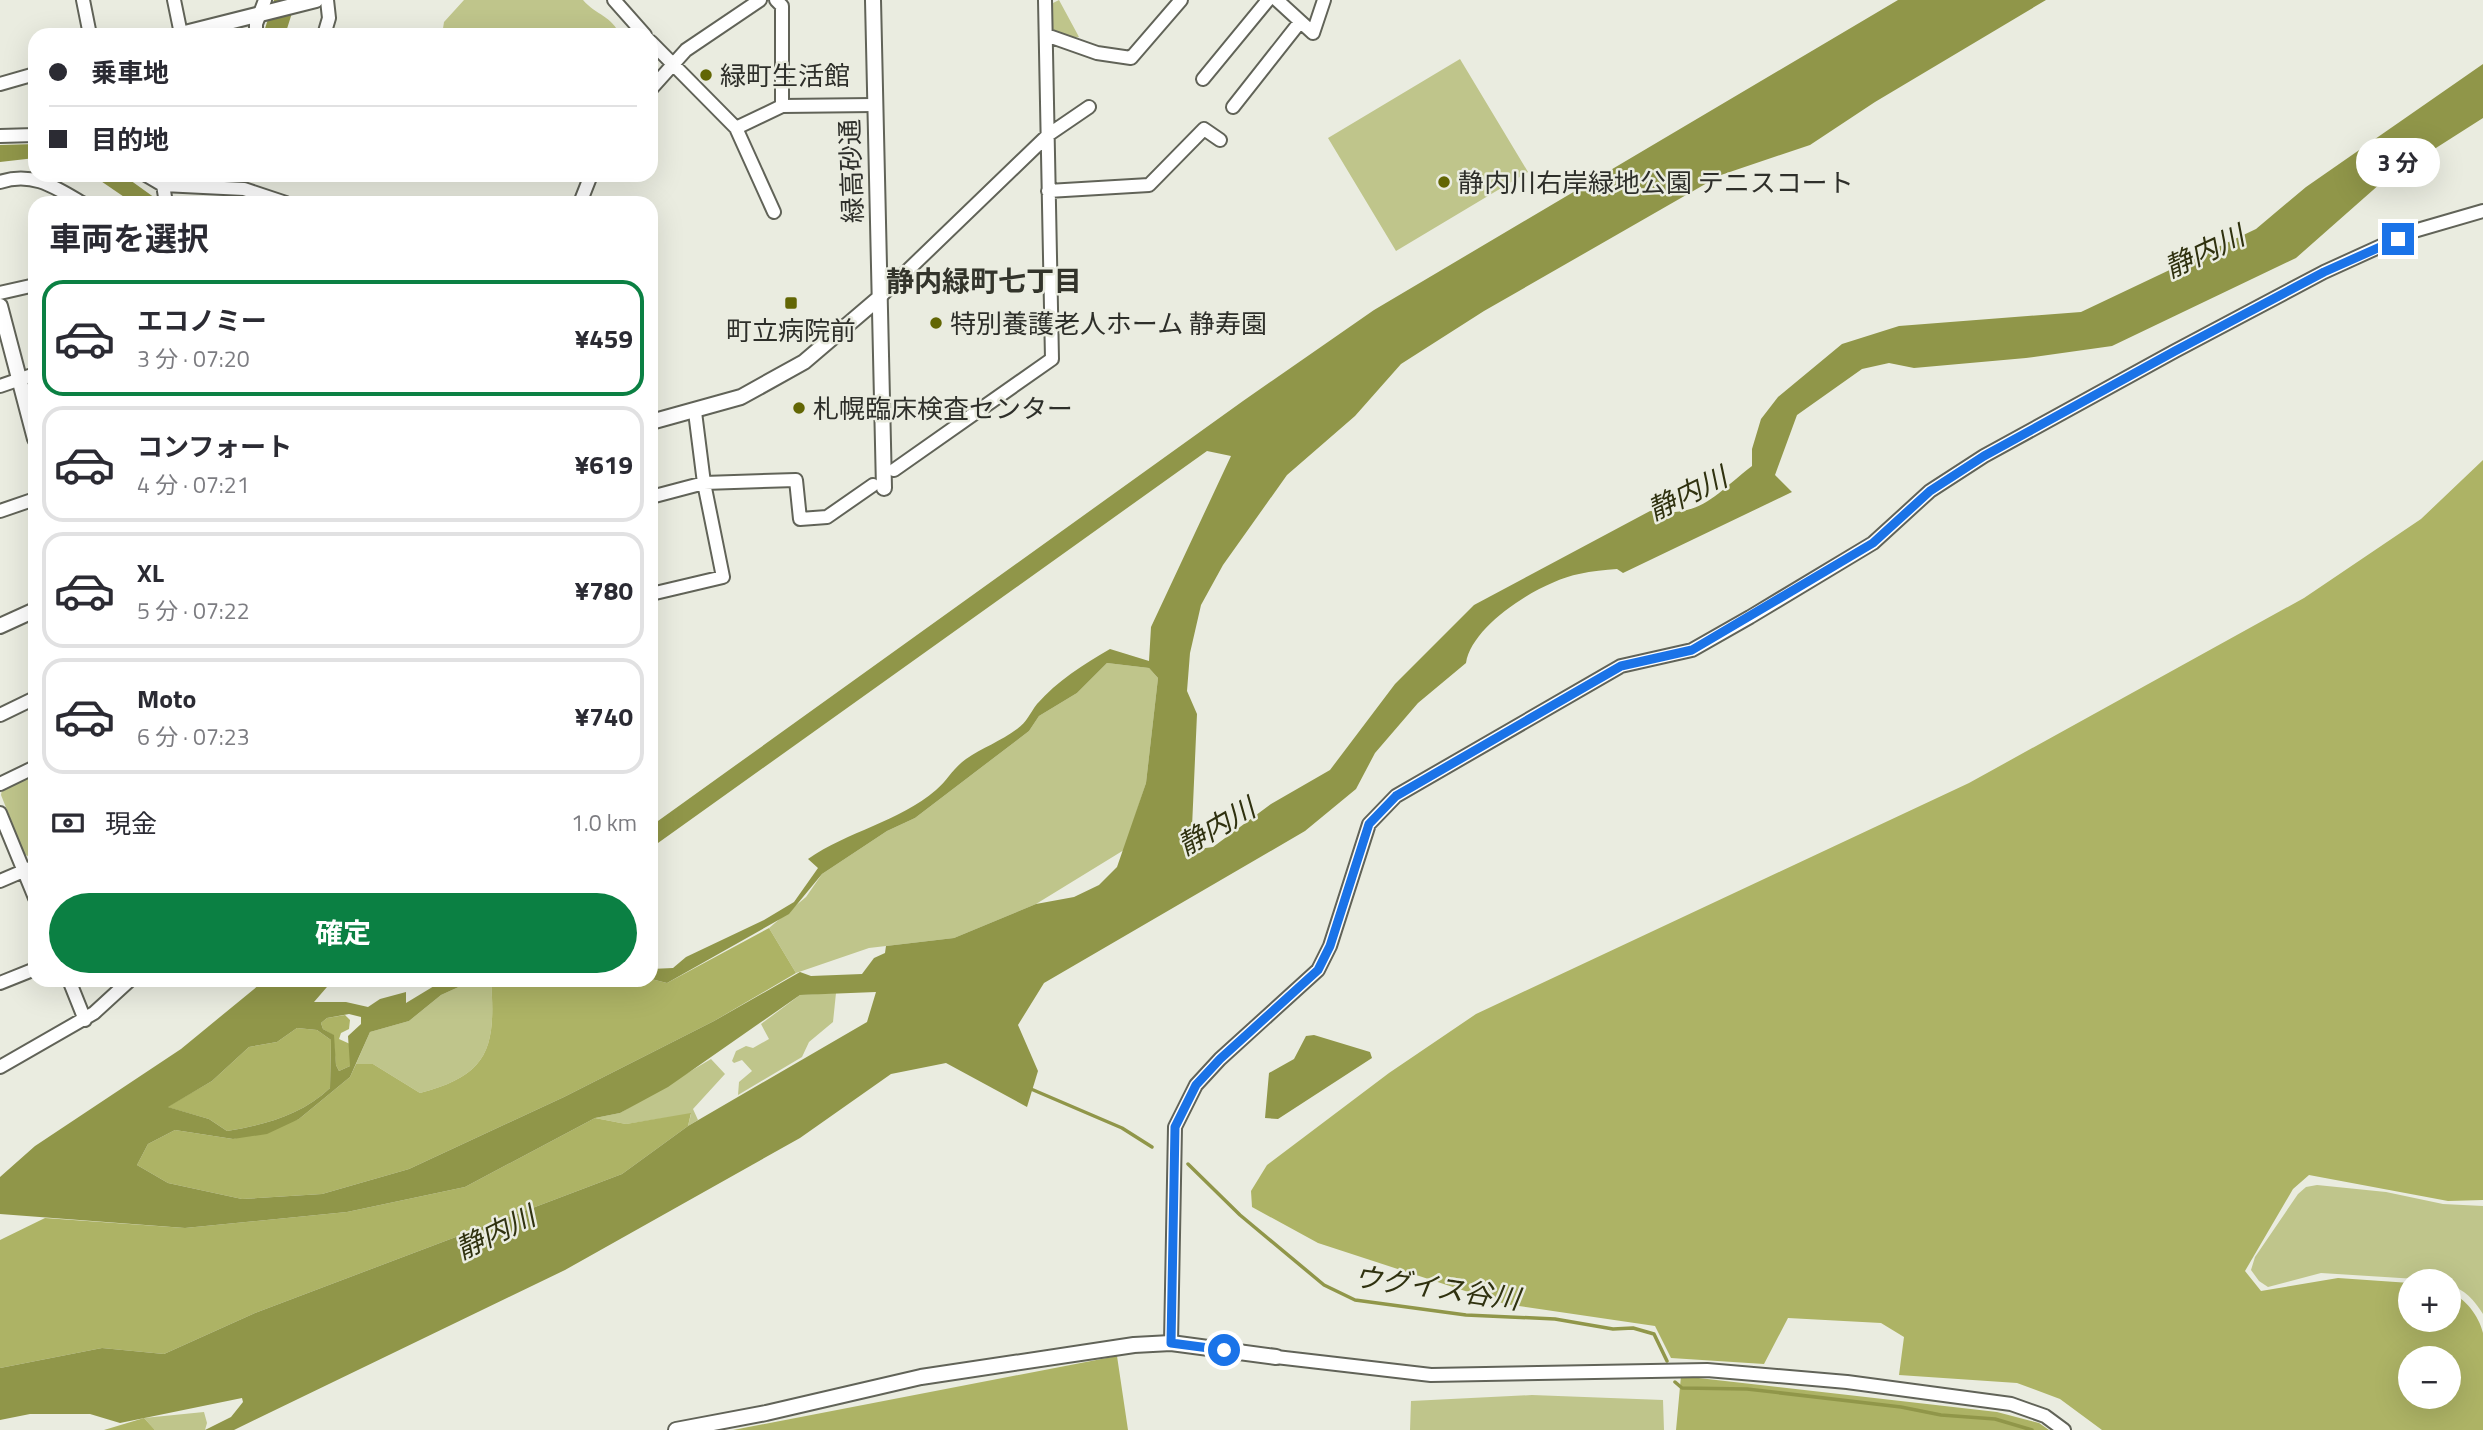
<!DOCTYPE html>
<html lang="ja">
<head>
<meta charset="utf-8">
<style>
	body { margin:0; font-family:"Titillium Web","Noto Sans JP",sans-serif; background:#f2f2f3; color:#2b2b33; height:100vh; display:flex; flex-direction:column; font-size:26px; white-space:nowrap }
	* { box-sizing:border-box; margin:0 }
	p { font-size:23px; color:#7c7c81 }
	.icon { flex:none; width:38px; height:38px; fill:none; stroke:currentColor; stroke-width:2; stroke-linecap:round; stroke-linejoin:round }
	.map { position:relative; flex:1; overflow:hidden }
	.details { position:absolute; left:28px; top:196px; width:630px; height:791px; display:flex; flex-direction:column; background:#fff; border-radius:21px; box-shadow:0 7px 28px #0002 }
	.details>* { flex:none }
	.guide { position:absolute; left:28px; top:28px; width:630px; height:154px; border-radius:21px; box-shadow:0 7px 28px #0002; display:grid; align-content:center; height:154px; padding:0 21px; background:#fff }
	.buttons { position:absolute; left:2398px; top:1269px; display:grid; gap:14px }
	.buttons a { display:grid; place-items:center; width:63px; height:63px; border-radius:50%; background:#fff; box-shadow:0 7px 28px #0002; font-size:35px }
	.end { position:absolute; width:32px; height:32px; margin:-16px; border:9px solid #1a73e8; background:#fff; box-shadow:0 0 0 4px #fff }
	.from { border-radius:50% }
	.bubble { position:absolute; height:49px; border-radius:24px; background:#fff; box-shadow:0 7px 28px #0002; font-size:23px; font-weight:700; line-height:49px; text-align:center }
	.guide b { display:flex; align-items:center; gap:24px; height:66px; font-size:26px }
	.guide b+b { border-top:2px solid #e1e1e2 }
	.guide i { width:18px; height:18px; background:#2b2b33 }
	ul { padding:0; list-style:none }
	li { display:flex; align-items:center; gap:21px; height:116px; margin:0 14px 10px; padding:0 7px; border:4px solid #e1e1e2; border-radius:21px }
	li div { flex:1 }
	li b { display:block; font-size:26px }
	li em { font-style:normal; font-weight:700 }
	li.on { border-color:#0b8043 }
	li>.icon { width:63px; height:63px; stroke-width:1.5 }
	h2 { padding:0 21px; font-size:32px; line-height:84px }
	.pay { display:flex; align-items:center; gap:18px; height:77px; padding:0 21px; font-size:26px }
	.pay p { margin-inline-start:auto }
	.primary-button { display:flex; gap:14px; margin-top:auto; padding:14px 21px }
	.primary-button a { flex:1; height:80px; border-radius:42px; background:#0b8043; color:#fff; font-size:28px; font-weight:700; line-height:80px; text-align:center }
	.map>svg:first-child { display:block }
</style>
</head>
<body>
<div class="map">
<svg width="2483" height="1430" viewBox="0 0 2483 1430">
	<rect width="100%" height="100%" fill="#eaece0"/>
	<path fill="#bfc58b" d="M464,0H583C596,15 612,16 620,35H442L444,22Z
		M1059,0L1079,37L1073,38L1051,31V4Z
		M1460,59L1528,172L1396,251L1328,138Z
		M1107,663L1149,668L1158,678L1146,783L1124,850L1036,904L954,938L869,948L796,973L769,928L806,897L822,874L887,831L915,818L1029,731L1039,716L1077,693Z
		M35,774V856L31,857L25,855L1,795L2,789Z
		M474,980H491C496,1048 489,1075 420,1093L373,1064H356L370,1032L409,1021L441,995Z
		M836,993L833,1022L809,1042L802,1057L738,1095L739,1082L752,1071L742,1060L734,1063L732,1061L736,1051L746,1046L753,1048L769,1039L761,1024L800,995Z
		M711,1059L725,1074L693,1109L698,1120L688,1126L691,1114L626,1124L595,1118L620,1113Z
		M2317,1185L2386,1192L2443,1204L2483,1206V1314C2474,1300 2465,1289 2448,1285V1281L2321,1273L2268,1287L2259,1281L2251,1270L2255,1257L2298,1194L2306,1187Z
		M1532,1395L1663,1400L1664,1430H1410L1411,1401Z
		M204,1412L207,1423L205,1430H155L144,1418Z"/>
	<path fill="#adb365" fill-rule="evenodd" d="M2483,460V1200L2448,1201L2309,1175L2293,1189L2245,1271L2261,1291L2338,1278L2410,1283V1320H2448V1292C2465,1297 2479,1316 2483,1333V1430H2102L2060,1399L2017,1383L1899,1375L1904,1337L1881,1323L1788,1318L1764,1364L1671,1358L1655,1326L1505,1304L1318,1243L1252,1207L1251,1191L1267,1165L1389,1073L1476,1014L1969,783L2304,598L2421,519ZM2448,1358V1396H2410V1358Z
		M769,928L796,973L714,1021L564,1097L409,1169L322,1194L242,1199L168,1183L137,1165L148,1144L175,1130L233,1139L299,1119L350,1077L356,1064H373L420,1093C489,1075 496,1048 491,980L651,979L667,983Z
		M345,1015L350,1020L349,1029L341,1033L339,1039L350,1044V1066L339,1071L336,1065L333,1035L323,1029L321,1023L327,1018Z
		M297,1028L317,1030L331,1040L330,1088C302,1115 264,1125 227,1131L209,1119L167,1107L212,1081L249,1047L277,1042Z
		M691,1113L688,1126L622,1174L255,1313L164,1354L102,1348L0,1368V1240L45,1218L185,1228L347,1212L465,1187L595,1118L626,1124Z
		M1117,1356L1128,1430H733Z
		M1681,1376L1997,1412L2039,1423L2049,1430H1676Z
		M144,1418L155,1430H104Z"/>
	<path fill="#909649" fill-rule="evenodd" d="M1898,0H2046L1875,102L1810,145L1721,175L1484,311L1401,364L1355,416L1287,475L1223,565L1201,605L1190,653L1187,691L1197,714L1191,850L1213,847L1271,804L1330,770L1395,684L1474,605L1650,511C1702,518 1714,495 1752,466V449L1761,419L1778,397L1842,344L1899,326L2081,312L2256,229L2306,187L2483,64V118L2381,183L2296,258L2112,346L2026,358L1914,368L1889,363L1862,369L1797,415L1775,475L1792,492L1623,573L1617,569C1605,570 1592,571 1579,574C1542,581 1472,624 1466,663L1418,703L1375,753L1356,789L1305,831L1044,983L1018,1025L1038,1071L1027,1107L946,1063L891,1074L800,1138L565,1270L234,1430H205L231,1417L243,1402L242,1398L120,1423L90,1414H30L0,1420V1368L102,1348L164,1354L255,1313L622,1174L688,1126L867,1022L876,992L800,995L668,1087L620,1113L595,1118L465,1187L347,1212L185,1228L0,1214V1177L35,1146L181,1049L265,980H333L314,1002H346L368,1007L380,999L406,992V1003L444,980H474L441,995L409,1021L370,1032L350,1077L299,1119L267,1134L233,1139L175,1130L148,1144L137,1165L168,1183L242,1199L322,1194L409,1169L564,1097L714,1021L800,972L811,976L862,974L874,958L885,953L886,946L954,938L1036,904L1074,897L1099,885L1117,867L1146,783L1158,678L1149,668L1107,663L1077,693L1039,716L1029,731L915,818L887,831L822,874L789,914L667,983L651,979V969L673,968L686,957L764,920L794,902L818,868L808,859C848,831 899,822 936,790C947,781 953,768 966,759C982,748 1001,741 1017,729C1027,722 1030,713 1037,704C1057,681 1084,664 1110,649L1149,661L1151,627L1231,456L1207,451L651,848V826L1243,401L1374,310ZM349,1014L361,1017V1024L348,1036L350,1066L339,1071L336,1065L334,1035L323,1029L321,1023L327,1018ZM297,1028L317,1030L331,1040L330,1088C302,1115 264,1125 227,1131L209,1119L168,1107L212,1081L249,1047L277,1042Z
		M35,144V158L0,162V145Z
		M92,175H123L162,203H133Z
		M1314,1035L1370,1052L1372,1058L1278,1119L1265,1118L1269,1073L1294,1059L1306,1036Z"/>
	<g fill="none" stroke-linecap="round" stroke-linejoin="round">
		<path stroke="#909649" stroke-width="3.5" d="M1031,1089L1122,1128L1152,1147
			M1188,1164L1240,1215L1324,1285L1355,1300L1466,1315L1555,1319L1613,1329L1633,1328L1654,1334L1667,1361
			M1675,1382L1682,1388L1747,1389L1901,1407L1941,1415L1995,1419L2032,1430"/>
		<path stroke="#909649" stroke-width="21" d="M274,35L285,0"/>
		<g stroke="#616358" stroke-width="16">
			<path id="minor" d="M83,0L90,35
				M174,0L181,34L177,35
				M614,0L645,35
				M776,0L782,6V106
				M1277,0L1313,33L1324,0
				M256,35V24L265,0
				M324,35L329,18L327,0
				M1046,35L1097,53L1131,58L1181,0
				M651,42L736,128L774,212
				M1203,79L1268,0
				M0,84L35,74
				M651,89L686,50L760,0
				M1233,107L1300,22
				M736,128L782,106L874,105
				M0,136L35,135
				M146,175L163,185L244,189L286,203
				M162,179L166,203
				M0,182C32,171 55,187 82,203
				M1048,191L1149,185L1204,129L1220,140
				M580,203L591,175
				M0,293L35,285
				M879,298L1048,135L1089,107
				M0,386L35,374
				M894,470L1052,359L1045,0
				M651,497L704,483L796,480L800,519L827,517L873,485
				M0,511L35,499
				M651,594L723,577L704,483L695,412
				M0,715L35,698
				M0,784L35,767
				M0,813L35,898
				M0,881L35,866
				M69,980L85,1020
				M0,983L35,969
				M0,1067L94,1013L130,980
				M1171,1343L1175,1127L1196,1085L1220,1059L1318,970L1330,946L1369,824L1396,796L1621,666L1692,650L1750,617L1873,543L1930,491L1984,456L2175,351L2324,272L2414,231L2483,211
				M1276,1357L1431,1375L1707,1370L1847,1382L2011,1404L2045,1416L2064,1430"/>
		</g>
		<g stroke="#616358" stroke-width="18">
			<path id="tertiary" d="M873,0L884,488
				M181,34L316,0
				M0,306L35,439
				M651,422L741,397L804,362L879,298
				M0,626L35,610
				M676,1430L766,1413L921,1377L1134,1345L1171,1343L1276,1357"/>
		</g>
		<use href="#minor" stroke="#fff" stroke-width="12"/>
		<use href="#tertiary" stroke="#fff" stroke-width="14"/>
	</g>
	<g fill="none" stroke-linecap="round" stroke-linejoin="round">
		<path stroke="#1a73e8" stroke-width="9" d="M1224,1350L1171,1343L1175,1127L1196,1085L1220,1059L1318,970L1330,946L1369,824L1396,796L1621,666L1692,650L1873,543L1930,491L1984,456L2175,351L2324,272L2398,239"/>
	</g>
	<g fill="#626604" stroke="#eaece0" stroke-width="2.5">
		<circle cx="706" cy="75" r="7"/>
		<circle cx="1444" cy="182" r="7"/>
		<rect x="784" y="296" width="14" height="14" rx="3.5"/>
		<circle cx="936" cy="323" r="7"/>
		<circle cx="799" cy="408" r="7"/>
	</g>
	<g text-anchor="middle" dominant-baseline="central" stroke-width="5" stroke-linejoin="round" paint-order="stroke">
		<g font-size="26" fill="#2e2f2a" stroke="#eaece0" text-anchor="start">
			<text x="720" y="75">緑町生活館</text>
			<text x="1458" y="182">静内川右岸緑地公園 テニスコート</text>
			<text x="950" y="323">特別養護老人ホーム 静寿園</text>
			<text x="791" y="330" text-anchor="middle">町立病院前</text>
			<text x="813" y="408">札幌臨床検査センター</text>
		</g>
		<g font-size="26" fill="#2e2f2a" stroke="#eaece0">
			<text transform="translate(851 171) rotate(-92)">緑高砂通</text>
		</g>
		<g font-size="28" font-style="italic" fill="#2f310f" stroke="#eaece0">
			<text transform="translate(2204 251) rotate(-25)">静内川</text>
			<text transform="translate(1687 493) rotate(-26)">静内川</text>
			<text transform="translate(1216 826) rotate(-30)">静内川</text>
			<text transform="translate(495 1232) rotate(-26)">静内川</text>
			<text transform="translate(1437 1287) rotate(8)">ウグイス谷川</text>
		</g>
		<g font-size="28" font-weight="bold" fill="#33342b" stroke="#eaece0">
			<text x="984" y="280">静内緑町七丁目</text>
		</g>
	</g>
</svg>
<div class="buttons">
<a>+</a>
<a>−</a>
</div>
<i class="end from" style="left:1224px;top:1350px"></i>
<i class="end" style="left:2398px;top:239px"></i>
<div class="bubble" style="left:2356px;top:138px;width:84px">3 分</div>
<div class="guide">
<b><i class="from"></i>乗車地</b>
<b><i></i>目的地</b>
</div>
<section class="details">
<h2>車両を選択</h2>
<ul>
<li class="on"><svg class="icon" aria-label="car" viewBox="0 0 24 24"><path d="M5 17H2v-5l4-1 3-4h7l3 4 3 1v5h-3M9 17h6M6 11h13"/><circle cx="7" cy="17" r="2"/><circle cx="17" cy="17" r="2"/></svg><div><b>エコノミー</b><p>3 分 · 07:20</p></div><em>¥459</em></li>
<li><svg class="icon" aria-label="car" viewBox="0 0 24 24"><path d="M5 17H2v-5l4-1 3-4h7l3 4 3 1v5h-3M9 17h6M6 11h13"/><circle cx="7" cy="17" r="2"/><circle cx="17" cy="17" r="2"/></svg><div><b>コンフォート</b><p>4 分 · 07:21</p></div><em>¥619</em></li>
<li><svg class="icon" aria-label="car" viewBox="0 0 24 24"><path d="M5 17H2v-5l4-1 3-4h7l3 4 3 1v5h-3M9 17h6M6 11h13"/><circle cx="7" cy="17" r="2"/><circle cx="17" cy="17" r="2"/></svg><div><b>XL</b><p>5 分 · 07:22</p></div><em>¥780</em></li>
<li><svg class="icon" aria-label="car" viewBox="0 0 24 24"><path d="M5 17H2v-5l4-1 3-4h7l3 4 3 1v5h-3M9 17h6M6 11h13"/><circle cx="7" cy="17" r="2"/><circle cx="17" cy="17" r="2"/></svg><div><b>Moto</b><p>6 分 · 07:23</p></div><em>¥740</em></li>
</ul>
<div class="pay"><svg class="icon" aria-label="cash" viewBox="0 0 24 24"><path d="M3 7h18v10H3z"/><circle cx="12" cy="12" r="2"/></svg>現金<p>1.0 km</p></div>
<div class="primary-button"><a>確定</a></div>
</section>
</div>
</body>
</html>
